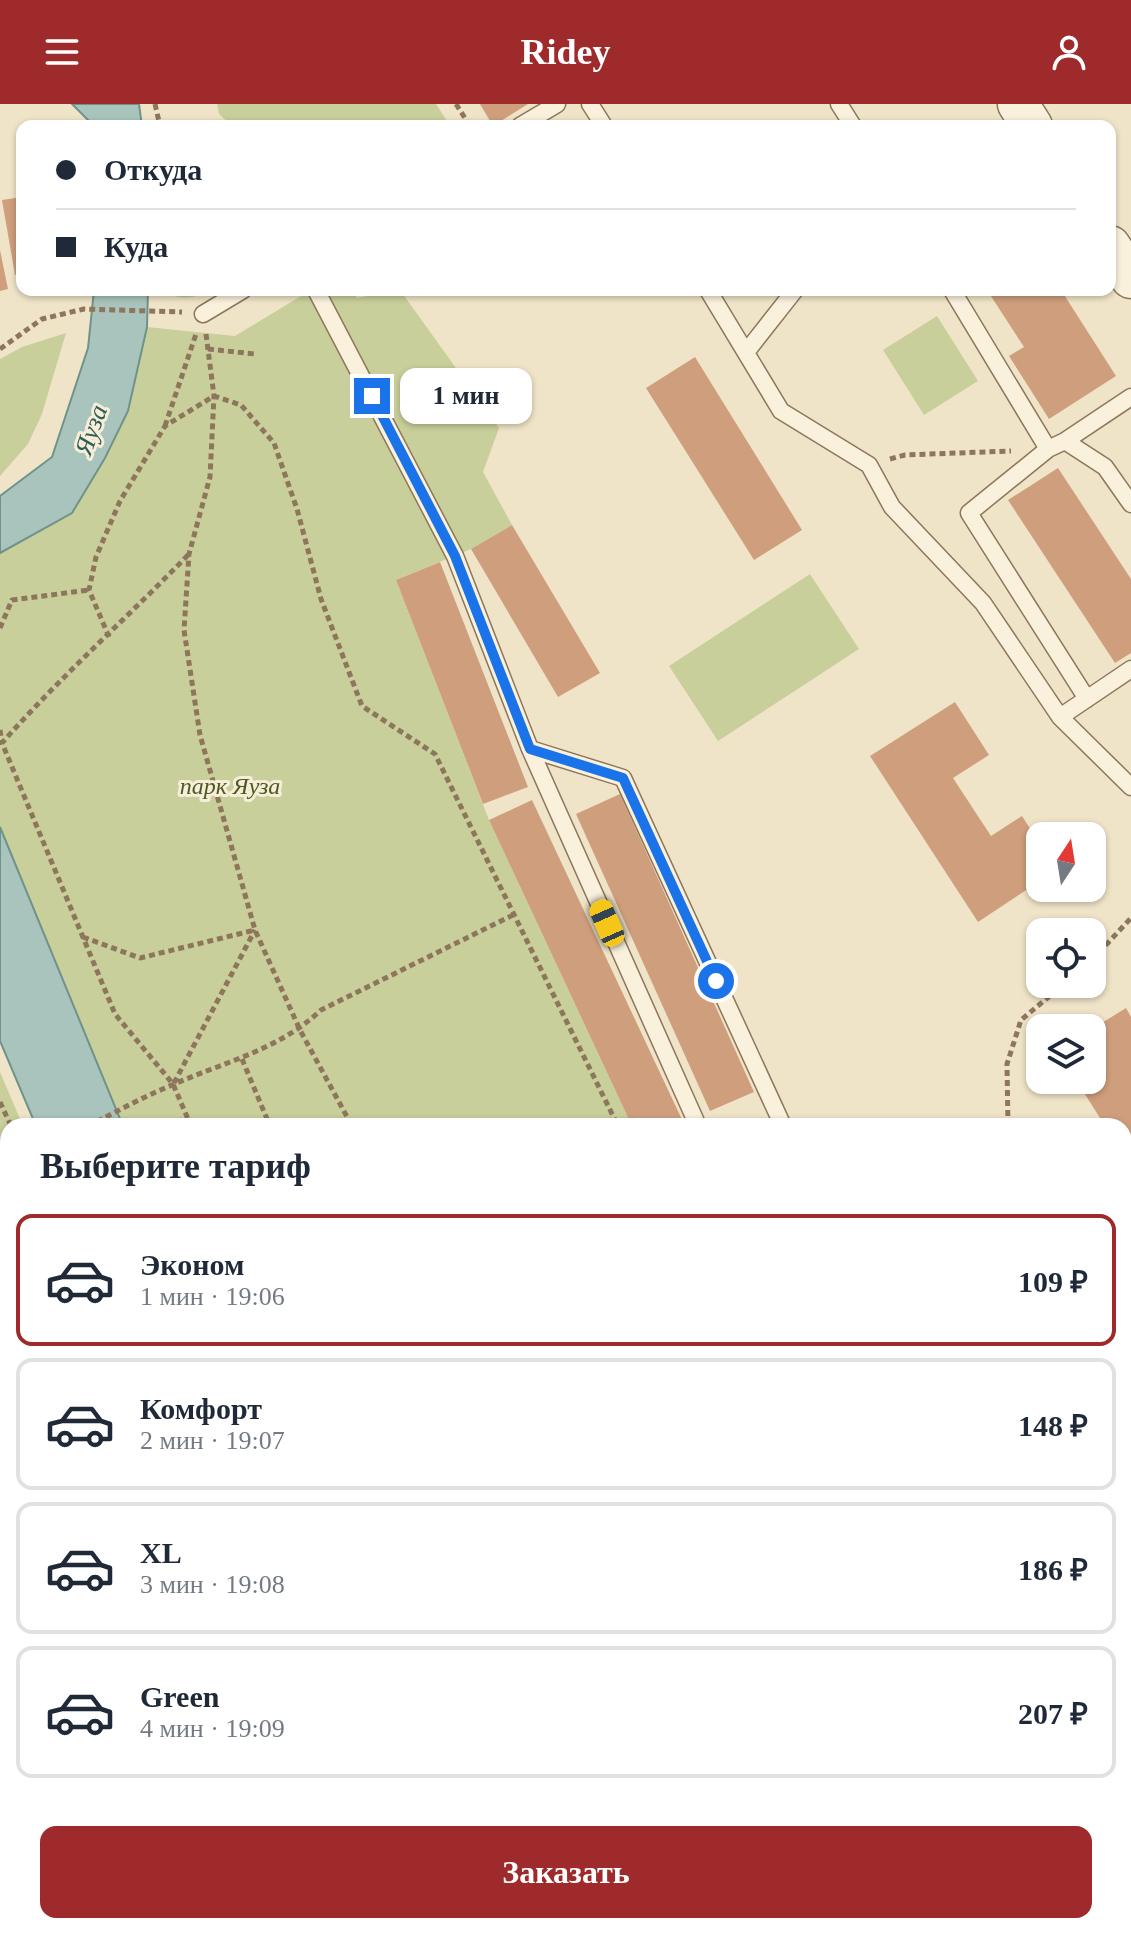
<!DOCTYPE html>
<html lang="ru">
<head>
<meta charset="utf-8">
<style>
	body { margin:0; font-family:Georgia,serif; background:#f2f2f3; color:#1f2937; height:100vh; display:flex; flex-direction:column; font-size:30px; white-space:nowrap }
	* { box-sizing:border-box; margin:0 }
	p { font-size:26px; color:#747a83 }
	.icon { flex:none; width:44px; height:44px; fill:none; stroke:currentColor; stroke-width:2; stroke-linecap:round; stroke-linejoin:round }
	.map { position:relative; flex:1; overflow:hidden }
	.sheet { position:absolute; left:0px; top:1014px; width:1132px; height:816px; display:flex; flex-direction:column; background:#fff; border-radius:24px 24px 0 0; box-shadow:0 2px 6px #0004 }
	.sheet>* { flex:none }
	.hud { position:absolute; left:16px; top:16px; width:1100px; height:176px; border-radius:16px; box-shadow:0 2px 6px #0004; display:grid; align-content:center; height:176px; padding:0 40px; background:#fff }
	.needle { width:52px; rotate:12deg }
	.controls { position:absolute; left:1026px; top:718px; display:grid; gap:16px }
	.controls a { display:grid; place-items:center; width:80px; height:80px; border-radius:16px; background:#fff; box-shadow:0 2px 6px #0004; font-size:40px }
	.end { position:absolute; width:36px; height:36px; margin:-18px; border:10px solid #1a73e8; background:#fff; box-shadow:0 0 0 4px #fff }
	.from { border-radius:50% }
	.bubble { position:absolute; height:56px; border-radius:16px; background:#fff; box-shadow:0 2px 6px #0004; font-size:26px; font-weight:800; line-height:56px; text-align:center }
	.car { position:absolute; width:24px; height:48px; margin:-24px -12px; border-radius:10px; box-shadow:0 0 6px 2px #0007; background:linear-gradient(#f5c518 24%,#345 0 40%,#f5c518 0 76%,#345 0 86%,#f5c518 0) }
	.hud b { display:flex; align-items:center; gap:28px; height:76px; font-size:30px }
	.hud b+b { border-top:2px solid #e0e1e3 }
	.hud i { width:20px; height:20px; background:#1f2937 }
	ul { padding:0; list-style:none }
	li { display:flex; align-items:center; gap:24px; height:132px; margin:0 16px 12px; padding:0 24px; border:4px solid #e0e1e3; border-radius:16px }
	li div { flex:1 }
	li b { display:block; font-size:30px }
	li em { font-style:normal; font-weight:800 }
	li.on { border-color:#9e2a2b }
	li>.icon { width:72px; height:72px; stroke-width:1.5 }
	h2 { padding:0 40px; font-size:36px; line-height:96px }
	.button { display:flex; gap:16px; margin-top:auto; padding:16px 40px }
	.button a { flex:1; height:92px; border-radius:16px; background:#9e2a2b; color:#fff; font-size:32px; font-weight:800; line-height:92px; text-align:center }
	header { display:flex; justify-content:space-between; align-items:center; height:104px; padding:0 40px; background:#9e2a2b; color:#fff; font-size:36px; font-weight:800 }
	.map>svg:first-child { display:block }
</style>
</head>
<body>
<header><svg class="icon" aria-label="menu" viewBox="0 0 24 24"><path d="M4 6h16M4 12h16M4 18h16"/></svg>Ridey<svg class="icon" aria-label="person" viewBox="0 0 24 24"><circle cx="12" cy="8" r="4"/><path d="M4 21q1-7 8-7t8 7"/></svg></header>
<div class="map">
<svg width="1131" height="1830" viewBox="0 0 1131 1830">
	<rect width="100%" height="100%" fill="#f0e4c8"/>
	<path fill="#c9cf9b" d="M217,0H436L447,17L445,22H232L219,10Z
		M160,186H211C192,196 178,196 160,186Z
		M311,186H352L357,194L400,186L499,324L483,368L512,421L471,445L396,476L489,716L632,1022H123L0,723V449L72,409L128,307L147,223L235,232Z
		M937,212L978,277L924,311L883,246Z
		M66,229L42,310L28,340L0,372V255L22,243Z
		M810,470L859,545L718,637L669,562Z
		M0,968L23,1022H8V1058L0,1039Z
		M453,1822H915L918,1830H457Z"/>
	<path fill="#a9c4bc" stroke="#6f938a" stroke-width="2" d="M72,0H139L142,22H94Z
		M94,186H148L147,223L128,307L105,354L72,409L0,449V392L52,353L88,244Z
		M0,723L123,1022H36L0,937Z
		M378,1822H453L457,1830H381Z"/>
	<path fill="#cf9f7d" d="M480,0H528L493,22Z
		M22,93V170L15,171L2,96Z
		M0,146L8,185L0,187Z
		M987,186H1061L1116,272L1049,315L1009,252L1024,243Z
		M695,253L802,426L754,456L646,284Z
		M1058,364L1131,475V549L1115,559L1008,396Z
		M512,421L600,569L558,593L471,445Z
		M440,458L528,683L483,700L396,476Z
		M955,598L989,651L953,674L991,732L1022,712L1040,740V777L978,818L870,652Z
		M620,690L754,988L710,1007L576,710Z
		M532,696L685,1022H632L489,716Z
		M1126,904L1131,913V1065L1124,1053V1022H1105L1076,976H1092V925Z
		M0,1389L8,1421V1450L0,1451Z
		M8,1578V1704L0,1706V1579Z
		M1131,1617V1830H1122L1113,1822H1124V1625Z
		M0,1762H8V1792H0Z"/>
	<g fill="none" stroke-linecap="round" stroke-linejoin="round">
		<g stroke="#8d765c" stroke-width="19">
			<path id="service" d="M590,0L604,22
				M839,0L853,22
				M520,22L557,0
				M316,186L455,452L530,645L698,1022
				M708,186L781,307L869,361L892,403L983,499L1060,613L1131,683
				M952,186L1048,345L1065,337
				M203,210L243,186
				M747,247L795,186
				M1131,293L1065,337L1105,363L1131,400
				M1048,345L969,409L1087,595
				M1060,613L1131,565
				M530,645L623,674L783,1022
				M1124,1333L1131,1340
				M1124,1486L1131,1478
				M0,1515L8,1514
				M1124,1525L1131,1532
				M1124,1588L1131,1580
				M958,1822L968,1830
				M37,1830H66"/>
		</g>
		<g stroke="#8d765c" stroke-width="35">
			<path id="minor" d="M0,1066L8,1085
				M317,1822L320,1830"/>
		</g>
		<g stroke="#8d765c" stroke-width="43">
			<path id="tertiary" d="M1018,0L1032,22
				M1110,142L1131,174"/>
		</g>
		<path stroke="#8d765c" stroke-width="5" stroke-dasharray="6 4" stroke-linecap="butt" d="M155,0L160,22
			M456,0L470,22
			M206,230L214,292L210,373L189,450L184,526L200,631L255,826L300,926L352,1022
			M0,245L42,215L84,205L182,208
			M208,245L255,250
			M165,322L196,230
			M890,355L905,351L1011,347
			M188,451C127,514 60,573 2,639L115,910L173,980L191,1022
			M0,524L12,496L89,486
			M109,533L89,486L96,453L120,397L165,322L214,292L241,301L274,339L297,405L321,495L362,602L435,650L618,1022
			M0,626L2,639
			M83,833L140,854L255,826
			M1092,856L1131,814
			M242,955L270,1022
			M174,979L255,826
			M0,998L11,1022
			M88,1022C116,1008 143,993 172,981C224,958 279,946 321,906L515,810
			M1008,1022L1007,960L1021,916L1064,880
			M1124,1209L1131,1211
			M358,1822L362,1830
			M628,1822L631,1830
			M808,1822L816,1830"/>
		<use href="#service" stroke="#faf1dc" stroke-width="16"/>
		<use href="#minor" stroke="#faf1dc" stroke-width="32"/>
		<use href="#tertiary" stroke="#faf1dc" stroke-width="40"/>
	</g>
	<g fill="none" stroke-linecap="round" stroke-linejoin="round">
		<path stroke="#1a73e8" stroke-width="10" d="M372,292L455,452L530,645L623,674L716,877"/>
	</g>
	<g text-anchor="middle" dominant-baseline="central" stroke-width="6" stroke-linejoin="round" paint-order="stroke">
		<g font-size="24" font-style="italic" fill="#4d5a26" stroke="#f7eed8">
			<text x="230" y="682">парк Яуза</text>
		</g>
		<g font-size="26" font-style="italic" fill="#2f5d5a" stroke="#f7eed8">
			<text transform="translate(91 326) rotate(-70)">Яуза</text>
		</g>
	</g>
</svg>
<div class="controls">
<a><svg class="needle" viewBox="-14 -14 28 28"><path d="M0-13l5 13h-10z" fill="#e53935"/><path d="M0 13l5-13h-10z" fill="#747a83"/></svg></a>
<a><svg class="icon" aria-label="locate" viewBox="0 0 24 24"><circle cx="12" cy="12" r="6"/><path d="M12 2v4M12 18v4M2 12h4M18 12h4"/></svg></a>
<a><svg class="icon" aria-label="layers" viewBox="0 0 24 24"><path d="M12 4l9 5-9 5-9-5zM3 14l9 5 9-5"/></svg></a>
</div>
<i class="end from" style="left:716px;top:877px"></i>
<i class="end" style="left:372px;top:292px"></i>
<div class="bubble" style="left:400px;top:264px;width:132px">1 мин</div>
<i class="car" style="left:607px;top:819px;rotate:336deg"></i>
<div class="hud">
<b><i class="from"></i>Откуда</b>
<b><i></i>Куда</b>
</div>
<section class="sheet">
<h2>Выберите тариф</h2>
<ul>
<li class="on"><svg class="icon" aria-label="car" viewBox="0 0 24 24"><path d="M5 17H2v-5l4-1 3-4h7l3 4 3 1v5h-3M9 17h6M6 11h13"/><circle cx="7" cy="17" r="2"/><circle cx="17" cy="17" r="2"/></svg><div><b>Эконом</b><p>1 мин · 19:06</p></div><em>109 ₽</em></li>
<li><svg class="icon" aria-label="car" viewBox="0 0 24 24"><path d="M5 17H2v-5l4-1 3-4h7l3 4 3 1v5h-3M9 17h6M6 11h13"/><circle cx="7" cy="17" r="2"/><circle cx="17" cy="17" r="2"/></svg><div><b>Комфорт</b><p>2 мин · 19:07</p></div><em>148 ₽</em></li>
<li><svg class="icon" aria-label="car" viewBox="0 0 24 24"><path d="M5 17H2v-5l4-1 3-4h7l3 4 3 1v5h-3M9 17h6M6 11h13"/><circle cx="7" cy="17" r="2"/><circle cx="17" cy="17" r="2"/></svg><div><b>XL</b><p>3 мин · 19:08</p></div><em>186 ₽</em></li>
<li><svg class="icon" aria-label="car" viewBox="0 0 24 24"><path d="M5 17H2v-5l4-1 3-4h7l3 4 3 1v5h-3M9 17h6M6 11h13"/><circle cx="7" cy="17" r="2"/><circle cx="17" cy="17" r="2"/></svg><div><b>Green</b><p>4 мин · 19:09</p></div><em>207 ₽</em></li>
</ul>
<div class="button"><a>Заказать</a></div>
</section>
</div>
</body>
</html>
